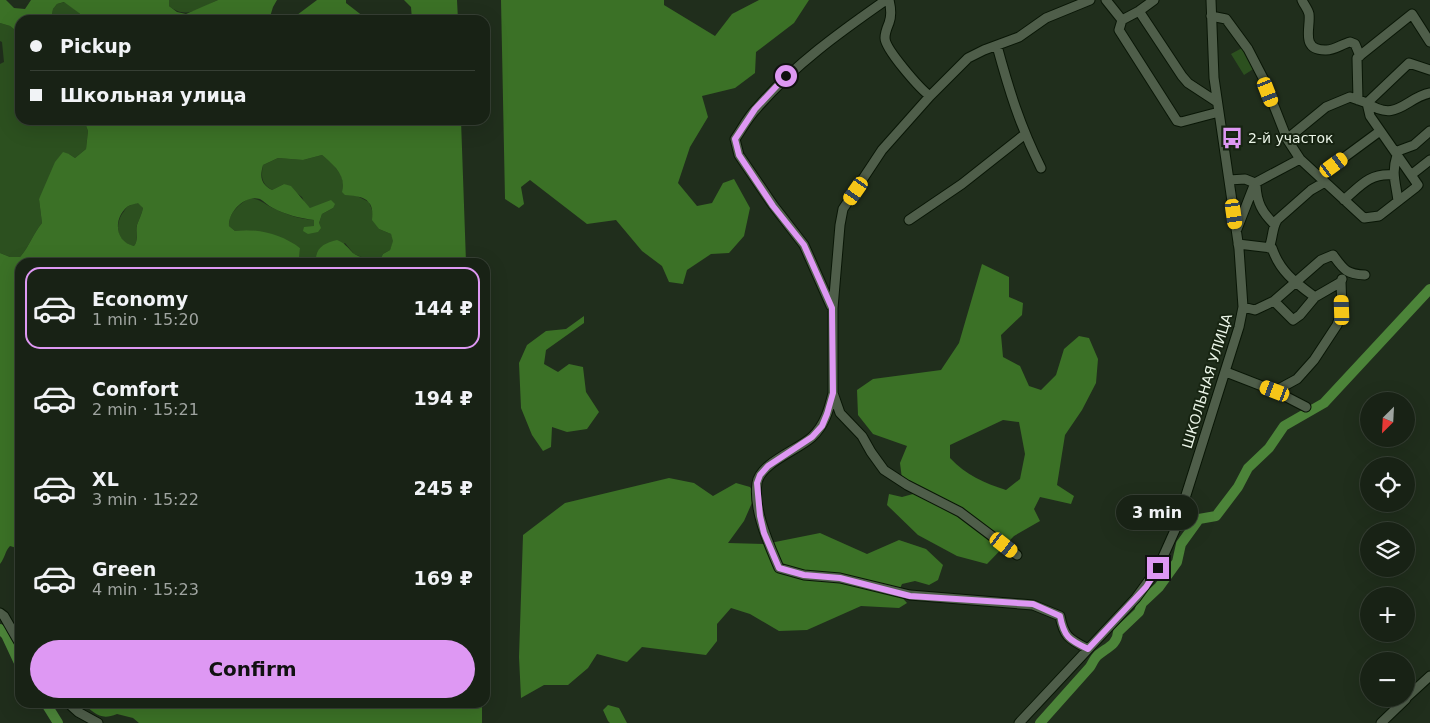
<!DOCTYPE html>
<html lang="en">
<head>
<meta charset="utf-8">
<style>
	body { margin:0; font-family:"DejaVu Sans",sans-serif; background:#252f22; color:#f1f3f6; height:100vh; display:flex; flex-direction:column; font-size:19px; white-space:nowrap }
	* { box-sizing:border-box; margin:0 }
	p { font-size:16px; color:#9fa4a0 }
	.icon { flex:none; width:28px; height:28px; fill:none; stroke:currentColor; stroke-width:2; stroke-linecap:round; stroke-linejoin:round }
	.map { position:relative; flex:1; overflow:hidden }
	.panel { position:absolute; left:15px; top:258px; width:475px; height:450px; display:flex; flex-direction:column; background:#182215; border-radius:15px; box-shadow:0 5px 20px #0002,0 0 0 1px #363f34 }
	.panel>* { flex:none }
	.banner { position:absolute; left:15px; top:15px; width:475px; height:110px; border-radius:15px; box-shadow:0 5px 20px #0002,0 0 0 1px #363f34; display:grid; align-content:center; height:110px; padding:0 15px; background:#182215 }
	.needle { width:32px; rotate:204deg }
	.buttons { position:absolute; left:1360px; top:392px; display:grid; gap:10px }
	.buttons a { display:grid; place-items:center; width:55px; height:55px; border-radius:50%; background:#182215; box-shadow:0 5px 20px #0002,0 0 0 1px #363f34; font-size:25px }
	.end { position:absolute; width:22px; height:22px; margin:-11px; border:6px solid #de98f3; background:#111; box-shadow:0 0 0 2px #111 }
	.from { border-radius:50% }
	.bubble { position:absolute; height:35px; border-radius:18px; background:#182215; box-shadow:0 5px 20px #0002,0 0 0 1px #363f34; font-size:16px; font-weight:700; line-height:35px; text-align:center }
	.car { position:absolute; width:15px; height:30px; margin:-15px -8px; border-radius:6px; box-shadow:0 0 4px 1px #0007; background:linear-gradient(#f5c518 24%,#345 0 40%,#f5c518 0 76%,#345 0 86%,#f5c518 0) }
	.banner b { display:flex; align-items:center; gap:18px; height:48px; font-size:19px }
	.banner b+b { border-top:1px solid #363f34 }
	.banner i { width:12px; height:12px; background:#f1f3f6 }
	ul { padding:9px 0 0; list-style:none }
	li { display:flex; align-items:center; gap:15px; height:82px; margin:0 10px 8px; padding:0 5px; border:2px solid transparent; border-radius:15px }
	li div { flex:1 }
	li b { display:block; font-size:19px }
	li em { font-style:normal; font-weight:700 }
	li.current { border-color:#de98f3 }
	li>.icon { width:45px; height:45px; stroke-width:1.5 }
	.primary-button { display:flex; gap:10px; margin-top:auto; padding:10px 15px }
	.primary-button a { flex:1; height:58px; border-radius:30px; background:#de98f3; color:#111; font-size:20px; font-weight:700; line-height:58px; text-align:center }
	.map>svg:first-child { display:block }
</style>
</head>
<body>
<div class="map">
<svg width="1430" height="723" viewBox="0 0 1430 723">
	<rect width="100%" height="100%" fill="#202e1c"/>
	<path fill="#2c501f" d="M169,0H218C200,8 186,20 169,6Z
		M65,2L83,16L85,20H51L53,9L57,4Z
		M0,23L10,26L20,34V120H84L88,131L86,149L75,158L69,154L39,199L42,223C33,234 29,247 20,257H10L0,253V64L4,62L2,42L0,41Z
		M1242,48L1255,68L1244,75L1231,54Z
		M322,155L332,163L341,175L344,185L357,196L369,202L379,229L391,234L394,240L390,250L383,254L381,258L382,262H370L366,259L354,254L345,243L316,262H299L300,248C278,237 259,228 235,231L229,226C228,213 239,205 249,198C261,199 264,204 275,209C287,215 300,219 314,220V227L308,234L319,223L322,214L333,208H310L305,204L302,197L284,184L272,190C261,184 261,176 263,165L278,158L303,160Z
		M139,202L143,208C142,214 139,219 137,225C134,233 139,240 134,246C118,243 114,227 122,214C124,212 125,209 127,207C129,205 135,204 139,202Z"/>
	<path fill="#3b7126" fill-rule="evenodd" d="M0,0H6L14,8L25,9L31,0H169V6L177,12L186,14L218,0H277L273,7L269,20H85L83,16L64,2L57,4L53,9L51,20H20V34L10,26L0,23Z
		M317,0H346V3L368,20H296L297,15Z
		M404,0H457L458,20H412L411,7Z
		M501,0H664V5L715,36L732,14L759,0H809L794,23L756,52L755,73L735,88L702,96L708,117L690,147L678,183L697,206L712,203L723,183L734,179L750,208L744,236L729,253L711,254L687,270L683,284L669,282L662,266L642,251L616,220L587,224L530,180L521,187L524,204L519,208L505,199Z
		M84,120H461L466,262H382L381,258L383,254L390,250L393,241L391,234L379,229L372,220C375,199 363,196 345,195L342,192C347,176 333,164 322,155L303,160L278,158L263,165C260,176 260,184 272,190L284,184L291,186L310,208L331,200L335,204L333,208L322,214L319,223L321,228L318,232L308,234L303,231L304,227L314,226V220C300,218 286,215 273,208C268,206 264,201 260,199C245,194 228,212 229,226L235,231C258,228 281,234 300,248L299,262H20V549L10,546C5,551 5,558 0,564V253L10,257H20C29,247 33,234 42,223L39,199L55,162L63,152L69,154L75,158L86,149L88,131ZM138,203L143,208C142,214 139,219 137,225C135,233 139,240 134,246C115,242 113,219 127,207C129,205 135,204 138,203Z
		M337,240C345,243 347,247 353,253C358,257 365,257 370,262H316C315,248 324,243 337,240Z
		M982,264L1009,277V297L1023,303L1022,315L1001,335L1003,357L1020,366L1029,386L1041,390L1056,375L1064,349L1079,336L1089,338L1098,359L1096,383L1082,410L1065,435L1057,485L1074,496L1071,504L1040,497L1034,509L1040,521L1014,536L987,564L957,556L918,535L887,505L889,494L902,497L924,491L902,479L900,463L907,446L873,434L858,415L857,390L873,379L941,370L959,343ZM1003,420L1019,422L1025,454L1020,479L1006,490C984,483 966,475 950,458V445Z
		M584,316V323L546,350L544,364L558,372L569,364L583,367L586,392L599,412L587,429L567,432L552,427L551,447L543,451L532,435L521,408L519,363L527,345L546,331L566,329Z
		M669,478L694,483L713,496L736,483L750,487L755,496L744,521L728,543L765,544L820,533L867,554L899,540L926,549L943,565L938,580L929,585L915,581L902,584L898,593L907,603L899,608L861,606L807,630L779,631L750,614L731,608L717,624V641L706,655L642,647L627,662L597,654L588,668L568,685H544L521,698L519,657L523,535L565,503Z
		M82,703H482V723H139L133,718L117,714C100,721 95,713 82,703Z
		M608,705L619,708L627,723H610L608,721L603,710Z"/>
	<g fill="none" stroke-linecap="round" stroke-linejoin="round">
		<path stroke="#4c8439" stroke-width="10" d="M0,629L6,635L20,665
			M45,702L58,723
			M1040,723L1090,667C1092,664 1094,659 1097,656C1105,648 1117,646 1118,632L1139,612L1142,603L1159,587L1177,562L1181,544L1199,519L1216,516L1238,487L1248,468L1269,448L1284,426L1324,403L1430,289"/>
		<g stroke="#091606" stroke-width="11">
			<path id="minor" d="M889,0C891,8 892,15 889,23C887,28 885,32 885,38C885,49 920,89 930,96L968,58L984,50L1019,37L1046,18L1090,0
				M1106,0L1122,20L1139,11L1154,0
				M1302,0C1304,5 1308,9 1309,14C1311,27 1300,50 1325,50C1333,51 1342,44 1350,42L1355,44L1360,56
				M1139,11L1182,76L1188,83L1217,102
				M1211,16L1226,19L1248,49L1263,78L1287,139
				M1122,20L1119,30L1177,121L1181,122L1219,112
				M997,46C1009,90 1020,126 1041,168
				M930,96L882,150L843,209L840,225L833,308V393L840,413L862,436L871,452L884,470L907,485L960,512L1017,555
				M1358,100L1357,58L1412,14L1430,42
				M1367,103C1397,123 1405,98 1430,93
				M1395,152L1414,145L1430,131
				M1397,155C1391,174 1396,183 1398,201
				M1300,159L1364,218L1379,216L1415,188L1418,185L1370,116L1367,103
				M1411,175L1430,160
				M1319,176L1380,131
				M1229,180L1245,179L1255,183
				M1255,183L1300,159L1287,139L1326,107L1350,97L1367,103L1409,63L1430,70
				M1256,186C1257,203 1262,212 1274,224
				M1344,200C1361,185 1370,173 1393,175
				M909,220L962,184L1024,135
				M1237,229L1255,183
				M1238,244L1272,248C1280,272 1296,283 1315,297
				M1269,248C1273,238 1272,228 1277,220L1311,190L1325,182
				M1274,301L1293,320L1300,315L1315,297L1341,282L1342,279
				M831,306L804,245L773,205L739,155L735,139C742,129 748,117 757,108C794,65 840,32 886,0
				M1243,307L1255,310L1274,301L1321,260L1333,255C1344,270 1346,274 1365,275
				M1226,372L1275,391L1306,407
				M1275,391L1297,379L1314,360L1337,325L1342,310L1341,282
				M833,393C829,409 825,425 812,437C798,450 760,463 757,483C753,510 769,544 779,568L804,575L840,578L910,595L1033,605L1060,616C1064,637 1069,639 1088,649
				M0,613L4,616L20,644
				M1406,698L1430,676
				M67,702L78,712L98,723
				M1019,723L1136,598L1158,568L1175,530L1239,327L1243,307L1239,249L1214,78L1211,0
				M1381,723L1406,699"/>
		</g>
		<use href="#minor" stroke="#4f5e4a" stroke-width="9"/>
	</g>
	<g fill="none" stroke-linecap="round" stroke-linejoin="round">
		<path stroke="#de98f3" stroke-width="6" d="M786,76L755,109L735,139L739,155L773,206L804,245L832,308L833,393L827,414L822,426L812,437L768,466L760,475L757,483L760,516L764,533L779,568L804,575L840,578L910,596L1033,604L1060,616C1064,637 1069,640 1088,649L1146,587L1158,568"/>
	</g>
	<defs>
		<g id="bus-bare" transform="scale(1.725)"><path d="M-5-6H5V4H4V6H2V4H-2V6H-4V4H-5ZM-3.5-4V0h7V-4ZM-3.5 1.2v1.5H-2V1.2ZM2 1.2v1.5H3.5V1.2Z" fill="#de98f3" stroke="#172412" stroke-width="2.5" paint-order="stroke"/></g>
	</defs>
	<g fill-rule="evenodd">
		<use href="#bus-bare" x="1232" y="138"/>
	</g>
	<g text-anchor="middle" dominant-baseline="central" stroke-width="4" stroke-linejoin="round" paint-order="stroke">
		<g font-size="14" fill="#eaf4e7" stroke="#172412" text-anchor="start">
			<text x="1248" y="138">2-й участок</text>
		</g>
		<g font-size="14" fill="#eaf4e7" stroke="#172412">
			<text transform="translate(1207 381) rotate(-73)">ШКОЛЬНАЯ УЛИЦА</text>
		</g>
	</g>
</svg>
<div class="buttons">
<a><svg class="needle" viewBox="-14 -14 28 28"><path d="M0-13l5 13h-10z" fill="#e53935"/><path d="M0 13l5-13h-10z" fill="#9fa4a0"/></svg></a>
<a><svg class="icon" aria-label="locate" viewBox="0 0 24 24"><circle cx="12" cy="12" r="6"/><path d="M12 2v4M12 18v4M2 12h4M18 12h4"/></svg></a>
<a><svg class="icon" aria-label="layers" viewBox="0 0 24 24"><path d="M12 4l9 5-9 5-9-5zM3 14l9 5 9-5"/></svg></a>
<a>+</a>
<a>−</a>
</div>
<i class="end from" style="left:786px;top:76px"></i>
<i class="end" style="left:1158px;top:568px"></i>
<div class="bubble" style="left:1116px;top:495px;width:82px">3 min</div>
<i class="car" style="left:1268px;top:92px;rotate:159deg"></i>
<i class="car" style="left:1334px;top:165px;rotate:54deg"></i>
<i class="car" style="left:856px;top:191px;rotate:215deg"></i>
<i class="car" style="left:1234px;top:214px;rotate:172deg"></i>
<i class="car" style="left:1342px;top:310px;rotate:358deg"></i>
<i class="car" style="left:1275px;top:391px;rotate:291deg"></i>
<i class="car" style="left:1004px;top:545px;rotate:128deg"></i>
<div class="banner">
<b><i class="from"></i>Pickup</b>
<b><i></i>Школьная улица</b>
</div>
<section class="panel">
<ul>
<li class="current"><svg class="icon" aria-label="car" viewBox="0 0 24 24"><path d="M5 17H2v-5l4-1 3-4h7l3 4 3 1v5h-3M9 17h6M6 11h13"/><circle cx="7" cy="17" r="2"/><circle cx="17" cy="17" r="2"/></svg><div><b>Economy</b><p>1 min · 15:20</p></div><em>144 ₽</em></li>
<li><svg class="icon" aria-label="car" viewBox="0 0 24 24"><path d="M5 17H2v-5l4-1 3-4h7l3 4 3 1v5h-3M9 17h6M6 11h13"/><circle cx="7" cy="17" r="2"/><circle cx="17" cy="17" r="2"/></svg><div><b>Comfort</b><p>2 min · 15:21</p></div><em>194 ₽</em></li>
<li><svg class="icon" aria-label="car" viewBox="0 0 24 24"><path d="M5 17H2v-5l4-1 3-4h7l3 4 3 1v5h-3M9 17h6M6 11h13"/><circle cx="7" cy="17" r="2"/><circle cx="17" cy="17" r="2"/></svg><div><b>XL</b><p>3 min · 15:22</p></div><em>245 ₽</em></li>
<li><svg class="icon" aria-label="car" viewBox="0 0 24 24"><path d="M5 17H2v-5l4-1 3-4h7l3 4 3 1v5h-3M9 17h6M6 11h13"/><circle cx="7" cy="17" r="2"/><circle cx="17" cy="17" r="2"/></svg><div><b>Green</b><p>4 min · 15:23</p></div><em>169 ₽</em></li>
</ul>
<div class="primary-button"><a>Confirm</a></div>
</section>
</div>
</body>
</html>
